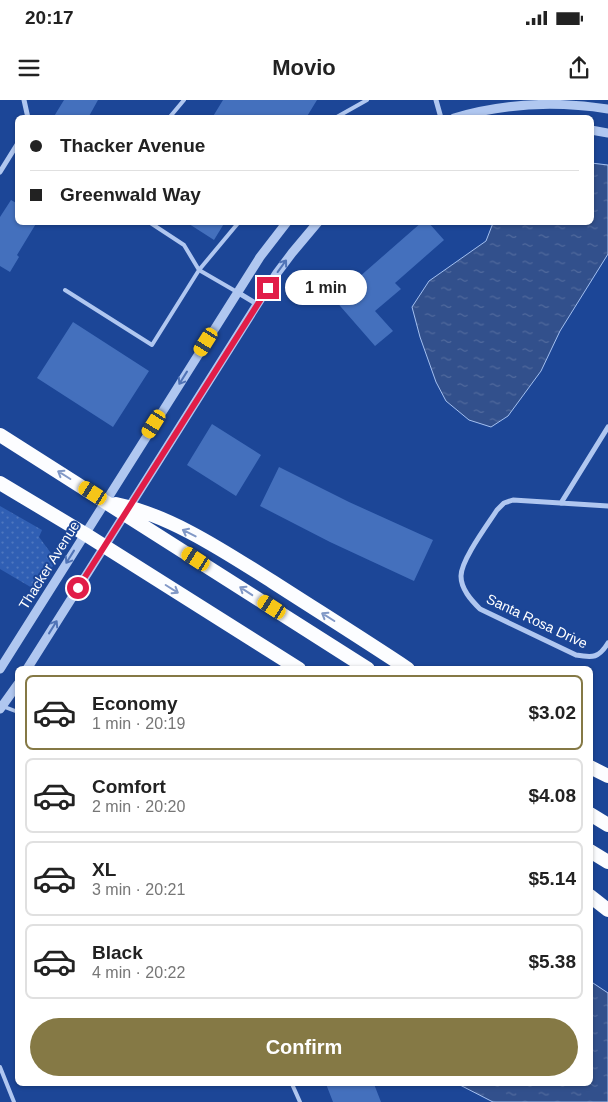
<!DOCTYPE html>
<html lang="en">
<head>
<meta charset="utf-8">
<style>
	body { margin:0; font-family:Helvetica,sans-serif; background:#f6f6f6; color:#222; height:100vh; display:flex; flex-direction:column; font-size:19px; white-space:nowrap }
	* { box-sizing:border-box; margin:0 }
	p { font-size:16px; color:#767676 }
	.icon { flex:none; width:28px; height:28px; fill:none; stroke:currentColor; stroke-width:2; stroke-linecap:round; stroke-linejoin:round }
	.map { position:relative; flex:1; overflow:hidden }
	.details { position:absolute; left:15px; top:566px; width:578px; height:420px; display:flex; flex-direction:column; background:#fff; border-radius:8px; box-shadow:0 1px 4px #0004 }
	.details>* { flex:none }
	.banner { position:absolute; left:15px; top:15px; width:579px; height:110px; border-radius:8px; box-shadow:0 1px 4px #0004; display:grid; align-content:center; height:110px; padding:0 15px; background:#fff }
	.end { position:absolute; width:22px; height:22px; margin:-11px; border:6px solid #e11d48; background:#fff; box-shadow:0 0 0 2px #fff }
	.from { border-radius:50% }
	.bubble { position:absolute; height:35px; border-radius:18px; background:#fff; box-shadow:0 1px 4px #0004; font-size:16px; font-weight:600; line-height:35px; text-align:center }
	.car { position:absolute; width:15px; height:30px; margin:-15px -8px; border-radius:6px; box-shadow:0 0 4px 1px #0007; background:linear-gradient(#f5c518 24%,#345 0 40%,#f5c518 0 76%,#345 0 86%,#f5c518 0) }
	.banner b { display:flex; align-items:center; gap:18px; height:48px; font-size:19px }
	.banner b+b { border-top:1px solid #e0e0e0 }
	.banner i { width:12px; height:12px; background:#222 }
	ul { padding:9px 0 0; list-style:none }
	li { display:flex; align-items:center; gap:15px; height:75px; margin:0 10px 8px; padding:0 5px; border:2px solid #e0e0e0; border-radius:8px }
	li div { flex:1 }
	li b { display:block; font-size:19px }
	li em { font-style:normal; font-weight:600 }
	li.current { border-color:#857945 }
	li>.icon { width:45px; height:45px; stroke-width:1.5 }
	.primary-button { display:flex; gap:10px; margin-top:auto; padding:10px 15px }
	.primary-button a { flex:1; height:58px; border-radius:30px; background:#857945; color:#fff; font-size:20px; font-weight:600; line-height:58px; text-align:center }
	.status { display:flex; justify-content:space-between; align-items:center; height:35px; padding:0 25px; background:#fff; direction:ltr }
	.status svg { height:14px; fill:currentColor }
	header { display:flex; justify-content:space-between; align-items:center; height:65px; padding:0 15px; background:#fff; font-size:22px; font-weight:600 }
	.map>svg:first-child { display:block }
</style>
</head>
<body>
<div class="status"><b>20:17</b><svg viewBox="0 0 49 12"><path d="M0 12V9h3v3zM5 12V6h3v6zM10 12V3h3v9zM15 12V0h3v12zM26 1h20v11H26zM47 4h2v5h-2z"/></svg></div>
<header><svg class="icon" aria-label="menu" viewBox="0 0 24 24"><path d="M4 6h16M4 12h16M4 18h16"/></svg>Movio<svg class="icon" aria-label="share" viewBox="0 0 24 24"><path d="M12 15V3M7 8l5-5 5 5M5 13v7h14v-7"/></svg></header>
<div class="map">
<svg width="608" height="1002" viewBox="0 0 608 1002">
	<defs>
		<pattern id="grass-dots" width="8" height="8" patternUnits="userSpaceOnUse" patternTransform="scale(1.25)"><rect width="8" height="8" fill="#305fb4"/><path d="M2 2h.1M6 6h.1" fill="none" stroke="#4f77bf" stroke-width="1.8" stroke-linecap="round"/></pattern>
		<pattern id="water-ripples" width="26" height="14" patternUnits="userSpaceOnUse" patternTransform="scale(1.25)"><rect width="26" height="14" fill="#32508c"/><path d="M2 4q2-2 4 0t4 0M15 11q2-2 4 0t4 0" fill="none" stroke="#516a9d"/></pattern>
	</defs>
	<rect width="100%" height="100%" fill="#1c4697"/>
	<path fill="url(#grass-dots)" d="M0,406L42,430L39,437L56,460L39,492L0,469Z"/>
	<path fill="url(#water-ripples)" stroke="#a3c0f1" d="M591,63L608,65V154L560,231L541,271L508,316L491,327L469,320L446,301L436,282L420,237L412,207L429,181L486,141L493,123L591,122Z
		M590,881L608,893V1002H493L458,984H590Z"/>
	<path fill="#4470bd" d="M64,0H98L88,18H53Z
		M223,0H317L306,18H212Z
		M11,100L18,104V122H37L17,155L19,157L10,172L0,166V117Z
		M186,122H225L214,140Z
		M422,122H428L444,140L395,183L401,189L375,211L393,231L375,246L334,199Z
		M73,222L149,271L113,327L37,278Z
		M212,324L261,355L236,396L187,365Z
		M279,367L349,402L433,440L414,481L330,442L260,406Z
		M326,984H374L381,1002H333Z"/>
	<g fill="none" stroke-linecap="round" stroke-linejoin="round">
		<path stroke="#b0c7f0" stroke-width="4" d="M169,18L184,0
			M335,18L367,0
			M149,122L184,145L199,170L237,192
			M65,190L152,245L199,170L239,122
			M2,606L18,612
			M0,967L14,1002
			M292,984L300,1002"/>
		<path stroke="#b0c7f0" stroke-width="5" d="M24,0L28,18
			M436,0L441,18
			M0,72L18,43
			M237,192L257,204
			M561,403L608,327
			M608,406L513,400L504,403L497,410C488,424 461,460 461,476C461,489 471,500 480,509L576,555C593,558 599,558 608,543"/>
		<path stroke="#b0c7f0" stroke-width="9" d="M454,18C505,3 557,1 608,9
			M591,30L608,33
			M0,569L260,157L287,122
			M27,569L277,173L292,153L318,122
			M0,609L18,584"/>
		<path stroke="#fcfdff" stroke-width="14" d="M0,335L368,569
			M0,383L85,434L299,569
			M116,404C172,416 225,452 273,482C318,511 363,539 408,569
			M590,667L608,676
			M590,714L608,725
			M590,751L608,762
			M590,796L608,810"/>
	</g>
	<defs><path id="oneway-shaft" d="M-6 0H5M1.5-3L5.5 0L1.5 3" fill="none" stroke-width="1.6" stroke-linecap="round" stroke-linejoin="round" transform="scale(1.25)"/></defs>
	<g stroke="#5073b6">
		<use href="#oneway-shaft" transform="translate(282 166) rotate(-54)"/>
		<use href="#oneway-shaft" transform="translate(183 278) rotate(122)"/>
		<use href="#oneway-shaft" transform="translate(70 457) rotate(122)"/>
		<use href="#oneway-shaft" transform="translate(53 527) rotate(-58)"/>
	</g>
	<g stroke="#8198c6">
		<use href="#oneway-shaft" transform="translate(64 375) rotate(-148)"/>
		<use href="#oneway-shaft" transform="translate(189 433) rotate(-153)"/>
		<use href="#oneway-shaft" transform="translate(172 489) rotate(32)"/>
		<use href="#oneway-shaft" transform="translate(246 491) rotate(-147)"/>
		<use href="#oneway-shaft" transform="translate(328 517) rotate(-148)"/>
	</g>
	<g fill="none" stroke-linecap="round" stroke-linejoin="round">
		<path stroke="#e11d48" stroke-width="6" d="M78,488L268,188"/>
	</g>
	<g text-anchor="middle" dominant-baseline="central" stroke-width="4" stroke-linejoin="round" paint-order="stroke">
		<g font-size="14" fill="#fff" stroke="#1c4697">
			<text transform="translate(49 465) rotate(-58)">Thacker Avenue</text>
			<text transform="translate(537 521) rotate(25)">Santa Rosa Drive</text>
		</g>
	</g>
</svg>
<i class="end from" style="left:78px;top:488px"></i>
<i class="end" style="left:268px;top:188px"></i>
<div class="bubble" style="left:285px;top:170px;width:82px">1 min</div>
<i class="car" style="left:206px;top:242px;rotate:212deg"></i>
<i class="car" style="left:154px;top:324px;rotate:212deg"></i>
<i class="car" style="left:93px;top:393px;rotate:302deg"></i>
<i class="car" style="left:196px;top:459px;rotate:303deg"></i>
<i class="car" style="left:272px;top:507px;rotate:303deg"></i>
<div class="banner">
<b><i class="from"></i>Thacker Avenue</b>
<b><i></i>Greenwald Way</b>
</div>
<section class="details">
<ul>
<li class="current"><svg class="icon" aria-label="car" viewBox="0 0 24 24"><path d="M5 17H2v-5l4-1 3-4h7l3 4 3 1v5h-3M9 17h6M6 11h13"/><circle cx="7" cy="17" r="2"/><circle cx="17" cy="17" r="2"/></svg><div><b>Economy</b><p>1 min · 20:19</p></div><em>$3.02</em></li>
<li><svg class="icon" aria-label="car" viewBox="0 0 24 24"><path d="M5 17H2v-5l4-1 3-4h7l3 4 3 1v5h-3M9 17h6M6 11h13"/><circle cx="7" cy="17" r="2"/><circle cx="17" cy="17" r="2"/></svg><div><b>Comfort</b><p>2 min · 20:20</p></div><em>$4.08</em></li>
<li><svg class="icon" aria-label="car" viewBox="0 0 24 24"><path d="M5 17H2v-5l4-1 3-4h7l3 4 3 1v5h-3M9 17h6M6 11h13"/><circle cx="7" cy="17" r="2"/><circle cx="17" cy="17" r="2"/></svg><div><b>XL</b><p>3 min · 20:21</p></div><em>$5.14</em></li>
<li><svg class="icon" aria-label="car" viewBox="0 0 24 24"><path d="M5 17H2v-5l4-1 3-4h7l3 4 3 1v5h-3M9 17h6M6 11h13"/><circle cx="7" cy="17" r="2"/><circle cx="17" cy="17" r="2"/></svg><div><b>Black</b><p>4 min · 20:22</p></div><em>$5.38</em></li>
</ul>
<div class="primary-button"><a>Confirm</a></div>
</section>
</div>
</body>
</html>
